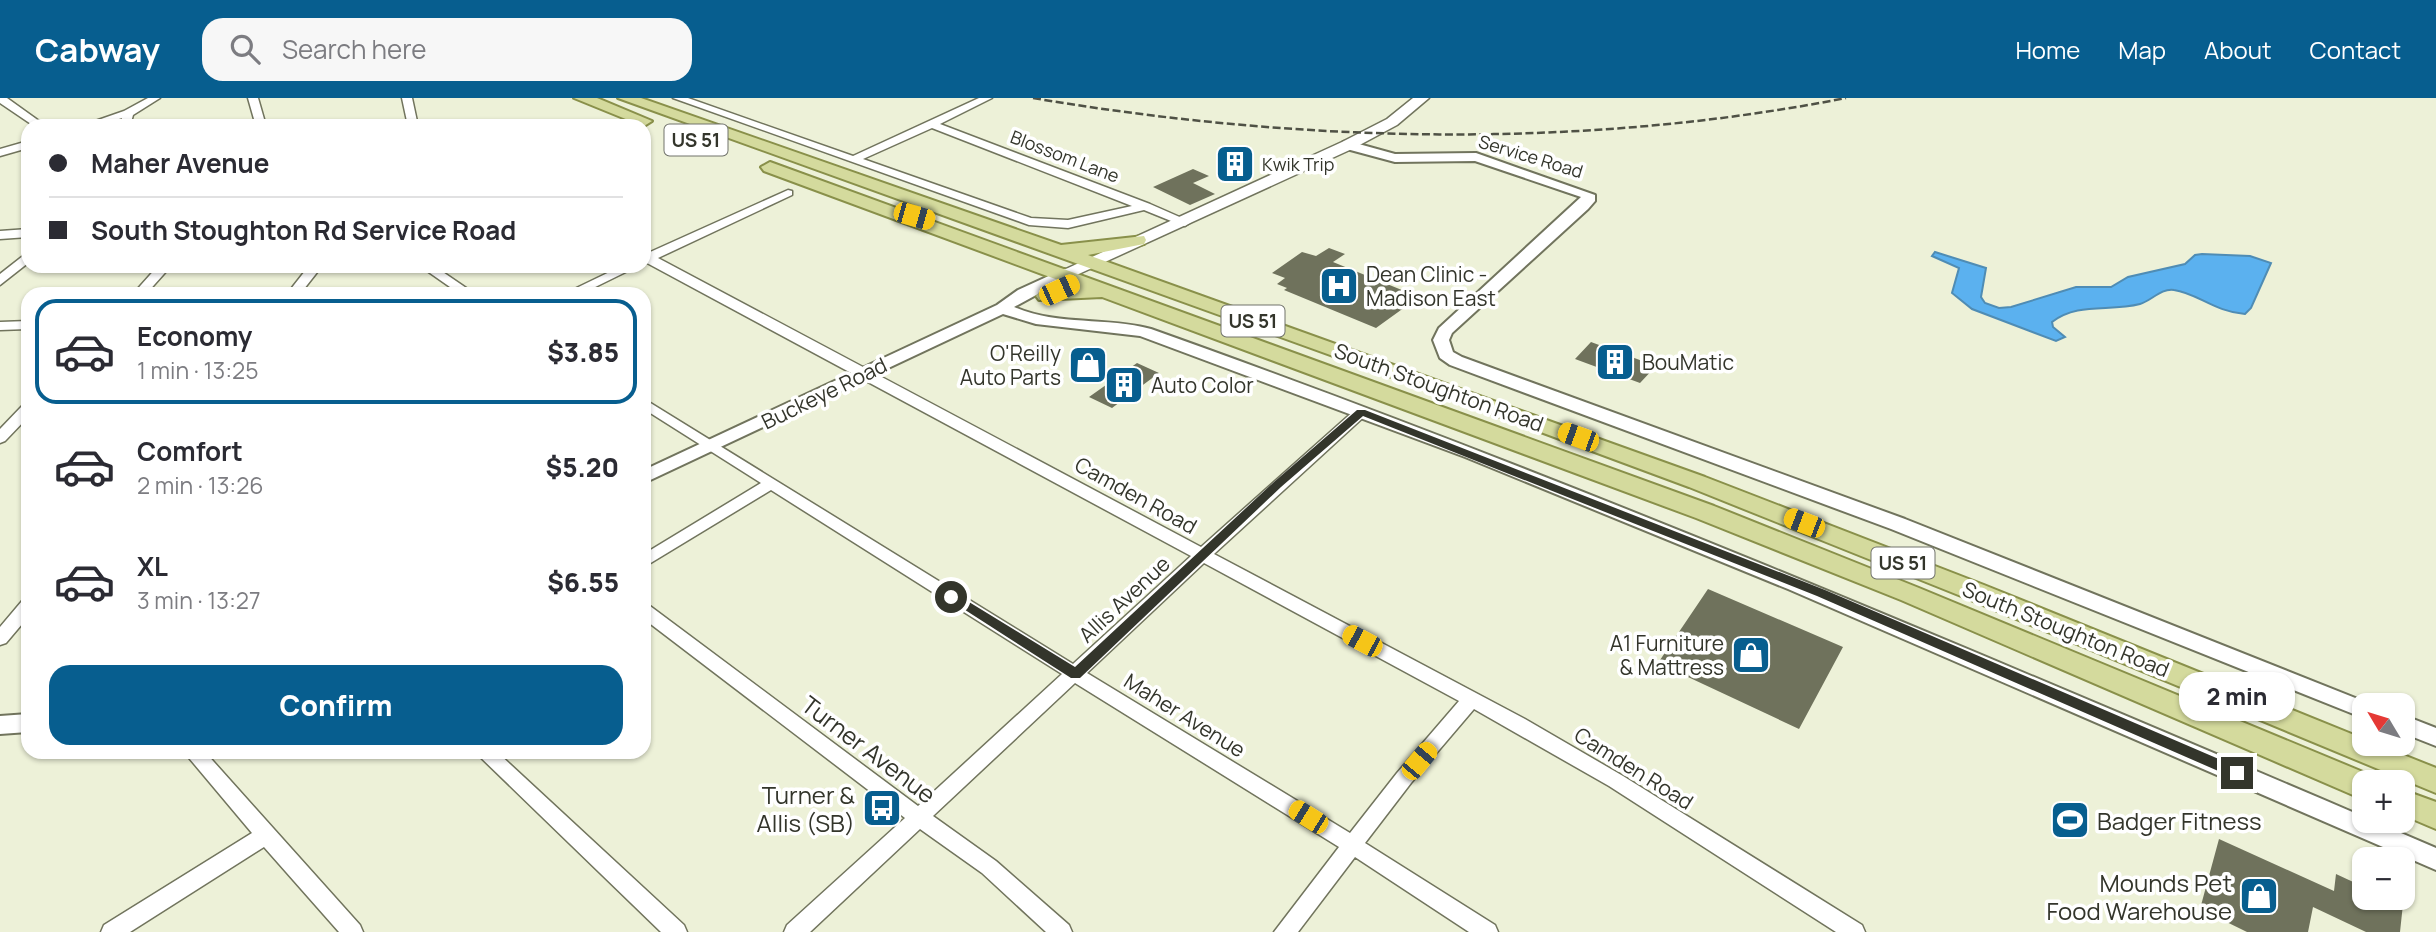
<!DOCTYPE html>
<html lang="en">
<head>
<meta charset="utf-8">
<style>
	body { margin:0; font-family:Manrope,sans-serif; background:#f7f7f7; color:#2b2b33; height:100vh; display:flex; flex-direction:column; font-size:26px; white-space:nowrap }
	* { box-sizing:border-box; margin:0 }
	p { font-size:23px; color:#7c7c81 }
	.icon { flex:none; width:38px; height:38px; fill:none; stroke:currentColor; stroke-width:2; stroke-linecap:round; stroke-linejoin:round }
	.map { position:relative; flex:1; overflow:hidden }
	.panel { position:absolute; left:21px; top:189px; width:630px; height:472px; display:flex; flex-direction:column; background:#fff; border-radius:21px; box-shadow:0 2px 5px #0004 }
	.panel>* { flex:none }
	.hud { position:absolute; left:21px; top:21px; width:630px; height:154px; border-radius:21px; box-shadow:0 2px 5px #0004; display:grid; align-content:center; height:154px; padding:0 28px; background:#fff }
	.needle { width:46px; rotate:308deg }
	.controls { position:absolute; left:2352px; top:595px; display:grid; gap:14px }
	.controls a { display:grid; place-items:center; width:63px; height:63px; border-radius:14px; background:#fff; box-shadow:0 2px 5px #0004; font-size:35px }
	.end { position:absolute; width:32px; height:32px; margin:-16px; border:9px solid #33352b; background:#fff; box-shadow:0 0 0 4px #fff }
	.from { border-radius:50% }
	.bubble { position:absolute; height:49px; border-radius:21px; background:#fff; box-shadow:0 2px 5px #0004; font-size:23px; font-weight:800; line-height:49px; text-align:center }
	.car { position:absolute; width:21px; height:42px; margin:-21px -10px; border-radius:9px; box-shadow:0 0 5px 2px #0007; background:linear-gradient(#f5c518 24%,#345 0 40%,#f5c518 0 76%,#345 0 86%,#f5c518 0) }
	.hud b { display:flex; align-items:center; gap:24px; height:66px; font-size:26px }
	.hud b+b { border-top:2px solid #e1e1e2 }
	.hud i { width:18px; height:18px; background:#2b2b33 }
	ul { padding:12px 0 0; list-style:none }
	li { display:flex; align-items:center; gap:21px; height:105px; margin:0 14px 10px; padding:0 14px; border:4px solid transparent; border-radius:21px }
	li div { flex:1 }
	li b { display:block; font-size:26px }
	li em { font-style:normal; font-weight:800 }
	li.on { border-color:#075e8f }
	li>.icon { width:63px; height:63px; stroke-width:1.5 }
	.button { display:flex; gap:14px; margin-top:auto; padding:14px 28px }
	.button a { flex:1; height:80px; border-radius:21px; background:#075e8f; color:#fff; font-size:28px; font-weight:800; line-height:80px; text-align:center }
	header { display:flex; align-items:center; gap:42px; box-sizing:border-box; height:98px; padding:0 35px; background:#075e8f; color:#fff }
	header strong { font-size:33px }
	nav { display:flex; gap:38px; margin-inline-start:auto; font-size:24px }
	.search { width:490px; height:63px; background:#f7f7f7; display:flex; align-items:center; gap:18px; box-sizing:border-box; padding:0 24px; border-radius:21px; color:#7c7c81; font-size:26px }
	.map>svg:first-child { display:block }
</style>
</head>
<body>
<header>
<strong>Cabway</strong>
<div class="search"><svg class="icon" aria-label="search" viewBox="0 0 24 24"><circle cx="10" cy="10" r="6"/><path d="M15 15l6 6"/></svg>Search here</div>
<nav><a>Home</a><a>Map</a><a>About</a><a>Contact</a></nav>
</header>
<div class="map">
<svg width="2436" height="834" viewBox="0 0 2436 834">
	<rect width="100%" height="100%" fill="#edf1d8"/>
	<path fill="#5bb1ef" stroke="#4f8cb4" stroke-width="2" d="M1935,154L1986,170L1981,199L1985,205L1999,210L2011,209L2076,189H2111L2128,179L2185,166L2195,157L2202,156L2250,158L2271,165L2251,210L2245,216C2215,214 2197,195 2174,192C2161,190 2151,203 2140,206C2109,214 2078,204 2052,224L2053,229L2065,239L2056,243L1972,211L1952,195L1959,170L1932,158Z"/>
	<path fill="#6f725c" d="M1193,71L1209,78L1193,85L1215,96L1190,107L1153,89Z
		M1329,150L1345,156L1333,164L1419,199L1376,230L1284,192L1287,190L1277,186L1285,180L1272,175L1302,154L1316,158Z
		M1591,244L1656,268L1640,285L1575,261Z
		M1137,265L1159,275L1112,310L1089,299Z
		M1708,491L1843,549L1799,631L1658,565Z
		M2219,741L2334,793L2336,776L2364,789V800H2389L2403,806L2400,834H2366L2313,809L2308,834H2247L2200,811Z"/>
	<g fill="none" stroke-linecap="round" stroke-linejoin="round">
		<g stroke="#71745d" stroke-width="3">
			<path id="minor" d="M0,0H7L46,28H34L0,5Z
				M148,0H160L133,17L130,28H120L122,20L97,28H81L124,13Z
				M248,0H258L266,28H256Z
				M402,0H412L418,28H408Z
				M673,0H688L853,58L979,0H992L940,26L1150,106L1191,124L1185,128L1181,127L1144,112L1068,130L1029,127ZM932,30L1132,108L1068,122L1031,120L863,61Z
				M28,43V50L0,58V51Z
				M788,92L792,93V97L658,160L1201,449L1356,311H1366L1368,314L1366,317L1214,456L1525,621L1623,678L1862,827L1865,834H1836L1609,688L1474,611L1411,685L1365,745L1495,827L1498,834H1469L1355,759L1298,834H1274L1339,749L1075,585L933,718L996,763L1069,827L1072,834H1046L982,775L920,731L810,834H784L787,827L905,720L644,521V506L650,508L918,708L1062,576L771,392L644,469V456L761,385L644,311V301L1073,566L1191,458L647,165L644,166V154L648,155ZM1204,465L1459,603L1397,675L1350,735L1087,575Z
				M28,131V139L0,141V133Z
				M28,154V165L0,187V176Z
				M158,168H171L146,196H133Z
				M309,168H322L300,196H287Z
				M420,168H434L475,196H460Z
				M622,168H638L581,196H564Z
				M28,223V231L0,232V224Z
				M28,306V319L5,343L0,345V331L23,307Z
				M28,501V519L6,545L0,547V529L22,503Z
				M184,654H205L360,827L363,834H339L264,749L130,834H101L104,827L252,735Z
				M475,654H497L684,827L687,834H661Z"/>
		</g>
		<g stroke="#71745d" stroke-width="4">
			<path id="tertiary" d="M1348,43L1395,56L1476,55L1595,97V103L1588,111L1452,235L1449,242L1453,254L1462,259L1905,421L2373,607H2364V619L2356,617L1891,431L1450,267L1440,260L1433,242L1439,230L1581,99L1475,63L1395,64L1343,50V44Z
				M1064,171L1069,173V179L1014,209C1057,228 1106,219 1151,231C1562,377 1963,548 2364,719V723H2373L2436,750V772L1788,491L1465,359L1140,238L1036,226L1003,216L644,385V372L997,207L1018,192Z
				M28,616V634L0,636V618Z
				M2403,617L2436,630V648L2403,635Z"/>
		</g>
		<g stroke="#71745d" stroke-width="3">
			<path id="secondary" d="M1413,0H1429L1397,27L1354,50L1070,180H1058L1055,176L1342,44L1387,21Z"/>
		</g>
		<g stroke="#89904a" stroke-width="4">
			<path id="primary" d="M574,0H597L652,23L644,28L638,26Z
				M618,0H641L1061,147L1144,138L1146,142L1144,146L1088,157L1705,379L1984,487L2364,641V646H2376L2436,670V695L1966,500L1689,389L1422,290Z
				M770,64L1714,408L1919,490L2375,679L2377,684H2364V700L2353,697L1901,502L1696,420L1102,199L1039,202L1036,198L1039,194L1077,189L764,73L761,69Z
				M2403,692L2436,704V731L2403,717Z"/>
		</g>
		<use href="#minor" fill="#fff" fill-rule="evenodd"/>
		<use href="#tertiary" fill="#fff" fill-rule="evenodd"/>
		<use href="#secondary" fill="#fff" fill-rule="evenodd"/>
		<use href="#primary" fill="#d4da9d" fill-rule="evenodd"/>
		<path stroke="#4f5145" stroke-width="2.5" stroke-dasharray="8 3.5" stroke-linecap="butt" d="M1033,0C1299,45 1580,52 1846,0"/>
	</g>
	<path fill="#33352b" d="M1357,312H1365L1825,492L2242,671L2244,675L2242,679H2232L1817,498L1363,318L1281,389L1080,580H1071L945,499L956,496L1075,569L1274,384Z"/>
	<defs>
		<g id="building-square" transform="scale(2.0125)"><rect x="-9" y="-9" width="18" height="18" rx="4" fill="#075e8f" stroke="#fff"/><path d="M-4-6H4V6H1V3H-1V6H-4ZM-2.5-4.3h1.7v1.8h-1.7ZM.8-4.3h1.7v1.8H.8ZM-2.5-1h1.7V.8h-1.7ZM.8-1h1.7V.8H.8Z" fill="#fff"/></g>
		<g id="hospital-square" transform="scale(2.0125)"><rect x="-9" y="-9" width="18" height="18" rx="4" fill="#075e8f" stroke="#fff"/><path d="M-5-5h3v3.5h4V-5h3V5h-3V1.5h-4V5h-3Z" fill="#fff"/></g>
		<g id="shop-square" transform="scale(2.0125)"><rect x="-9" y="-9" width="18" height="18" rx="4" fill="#075e8f" stroke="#fff"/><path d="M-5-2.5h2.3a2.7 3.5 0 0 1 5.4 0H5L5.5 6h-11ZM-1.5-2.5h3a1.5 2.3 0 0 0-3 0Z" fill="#fff"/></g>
		<g id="bus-square" transform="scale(2.0125)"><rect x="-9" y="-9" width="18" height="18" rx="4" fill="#075e8f" stroke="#fff"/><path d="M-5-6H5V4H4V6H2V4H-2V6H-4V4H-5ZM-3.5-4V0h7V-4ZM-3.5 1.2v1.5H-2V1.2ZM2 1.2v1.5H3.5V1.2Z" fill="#fff"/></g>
		<g id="stadium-square" transform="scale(2.0125)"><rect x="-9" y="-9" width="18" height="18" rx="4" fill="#075e8f" stroke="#fff"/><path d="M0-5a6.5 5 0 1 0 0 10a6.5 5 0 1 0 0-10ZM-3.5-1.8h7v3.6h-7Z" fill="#fff"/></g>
	</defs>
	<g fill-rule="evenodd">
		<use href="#building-square" x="1235" y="66"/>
		<use href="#hospital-square" x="1339" y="188"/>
		<use href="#building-square" x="1615" y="264"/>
		<use href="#shop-square" x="1088" y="267"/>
		<use href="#building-square" x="1124" y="287"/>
		<use href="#shop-square" x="1751" y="557"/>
		<use href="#bus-square" x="882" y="710"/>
		<use href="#stadium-square" x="2070" y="722"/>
		<use href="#shop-square" x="2259" y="798"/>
	</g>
	<g text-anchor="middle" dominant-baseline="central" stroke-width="7" stroke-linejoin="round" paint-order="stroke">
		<g font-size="18" fill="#33352b" stroke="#fff">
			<text transform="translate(1065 58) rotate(21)">Blossom Lane</text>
			<text transform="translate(1531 58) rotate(17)">Service Road</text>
		</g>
		<g font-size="18" fill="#33352b" stroke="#fff" text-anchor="start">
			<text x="1262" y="66">Kwik Trip</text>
		</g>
		<g fill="#fff" stroke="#70726b" stroke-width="2">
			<rect x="664.5" y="26.5" width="63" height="31" rx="5"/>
			<rect x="1221.5" y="207.5" width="63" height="31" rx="5"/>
			<rect x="1871.5" y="449.5" width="63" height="31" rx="5"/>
		</g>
		<g font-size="19" font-weight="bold" fill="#33352b">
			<text x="696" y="42">US 51</text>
			<text x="1253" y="223">US 51</text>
			<text x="1903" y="465">US 51</text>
		</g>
		<g font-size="21" fill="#33352b" stroke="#fff" text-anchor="start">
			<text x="1366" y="176">Dean Clinic -<tspan x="1366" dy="24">Madison East</tspan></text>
			<text x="1061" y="255" text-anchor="end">O'Reilly<tspan x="1061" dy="24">Auto Parts</tspan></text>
			<text x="1642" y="264">BouMatic</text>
			<text x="1151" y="287">Auto Color</text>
			<text x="1724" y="545" text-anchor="end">A1 Furniture<tspan x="1724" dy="24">&amp; Mattress</tspan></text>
		</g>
		<g font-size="21" fill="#33352b" stroke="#fff">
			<text transform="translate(1439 289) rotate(20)">South Stoughton Road</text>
			<text transform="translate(824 295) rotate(-26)">Buckeye Road</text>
			<text transform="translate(1136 397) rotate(29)">Camden Road</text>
			<text transform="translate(1124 501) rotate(-43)">Allis Avenue</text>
			<text transform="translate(2066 531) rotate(22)">South Stoughton Road</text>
			<text transform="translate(1185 617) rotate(32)">Maher Avenue</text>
			<text transform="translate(1634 670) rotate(32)">Camden Road</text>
		</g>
		<g font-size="24" fill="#33352b" stroke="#fff">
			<text transform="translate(869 651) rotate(37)">Turner Avenue</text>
		</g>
		<g font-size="24" fill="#33352b" stroke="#fff" text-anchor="end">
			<text x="855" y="696">Turner &amp;<tspan x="855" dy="28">Allis (SB)</tspan></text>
			<text x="2097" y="722" text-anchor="start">Badger Fitness</text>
			<text x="2232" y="784">Mounds Pet<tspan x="2232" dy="28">Food Warehouse</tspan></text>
		</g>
	</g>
</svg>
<div class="controls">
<a><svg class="needle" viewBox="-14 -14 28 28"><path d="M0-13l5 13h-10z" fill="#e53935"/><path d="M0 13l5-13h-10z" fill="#7c7c81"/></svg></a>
<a>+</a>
<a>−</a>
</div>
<i class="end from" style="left:951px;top:499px"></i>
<i class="end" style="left:2237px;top:675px"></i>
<div class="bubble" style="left:2179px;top:574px;width:116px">2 min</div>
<i class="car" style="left:914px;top:118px;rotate:106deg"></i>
<i class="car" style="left:1059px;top:192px;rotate:65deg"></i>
<i class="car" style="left:1578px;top:339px;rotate:290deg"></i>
<i class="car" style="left:1804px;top:425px;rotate:291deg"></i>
<i class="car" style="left:1362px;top:543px;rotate:298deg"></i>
<i class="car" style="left:1419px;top:663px;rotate:40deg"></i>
<i class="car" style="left:1308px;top:719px;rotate:302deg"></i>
<div class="hud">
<b><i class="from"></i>Maher Avenue</b>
<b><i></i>South Stoughton Rd Service Road</b>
</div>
<section class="panel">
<ul>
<li class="on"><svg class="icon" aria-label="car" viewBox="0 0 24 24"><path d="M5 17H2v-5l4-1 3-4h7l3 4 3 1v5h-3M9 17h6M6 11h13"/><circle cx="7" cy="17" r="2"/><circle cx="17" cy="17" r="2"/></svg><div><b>Economy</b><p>1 min · 13:25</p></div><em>$3.85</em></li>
<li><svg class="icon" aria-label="car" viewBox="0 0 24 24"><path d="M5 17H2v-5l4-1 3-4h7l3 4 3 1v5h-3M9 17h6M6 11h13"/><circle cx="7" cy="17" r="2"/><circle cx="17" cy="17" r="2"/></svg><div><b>Comfort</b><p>2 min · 13:26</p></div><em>$5.20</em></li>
<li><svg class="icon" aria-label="car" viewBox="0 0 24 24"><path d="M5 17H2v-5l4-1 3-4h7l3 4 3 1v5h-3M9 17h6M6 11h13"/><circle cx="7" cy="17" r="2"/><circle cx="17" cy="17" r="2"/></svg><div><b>XL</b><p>3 min · 13:27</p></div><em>$6.55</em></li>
</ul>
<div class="button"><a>Confirm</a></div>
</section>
</div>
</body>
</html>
